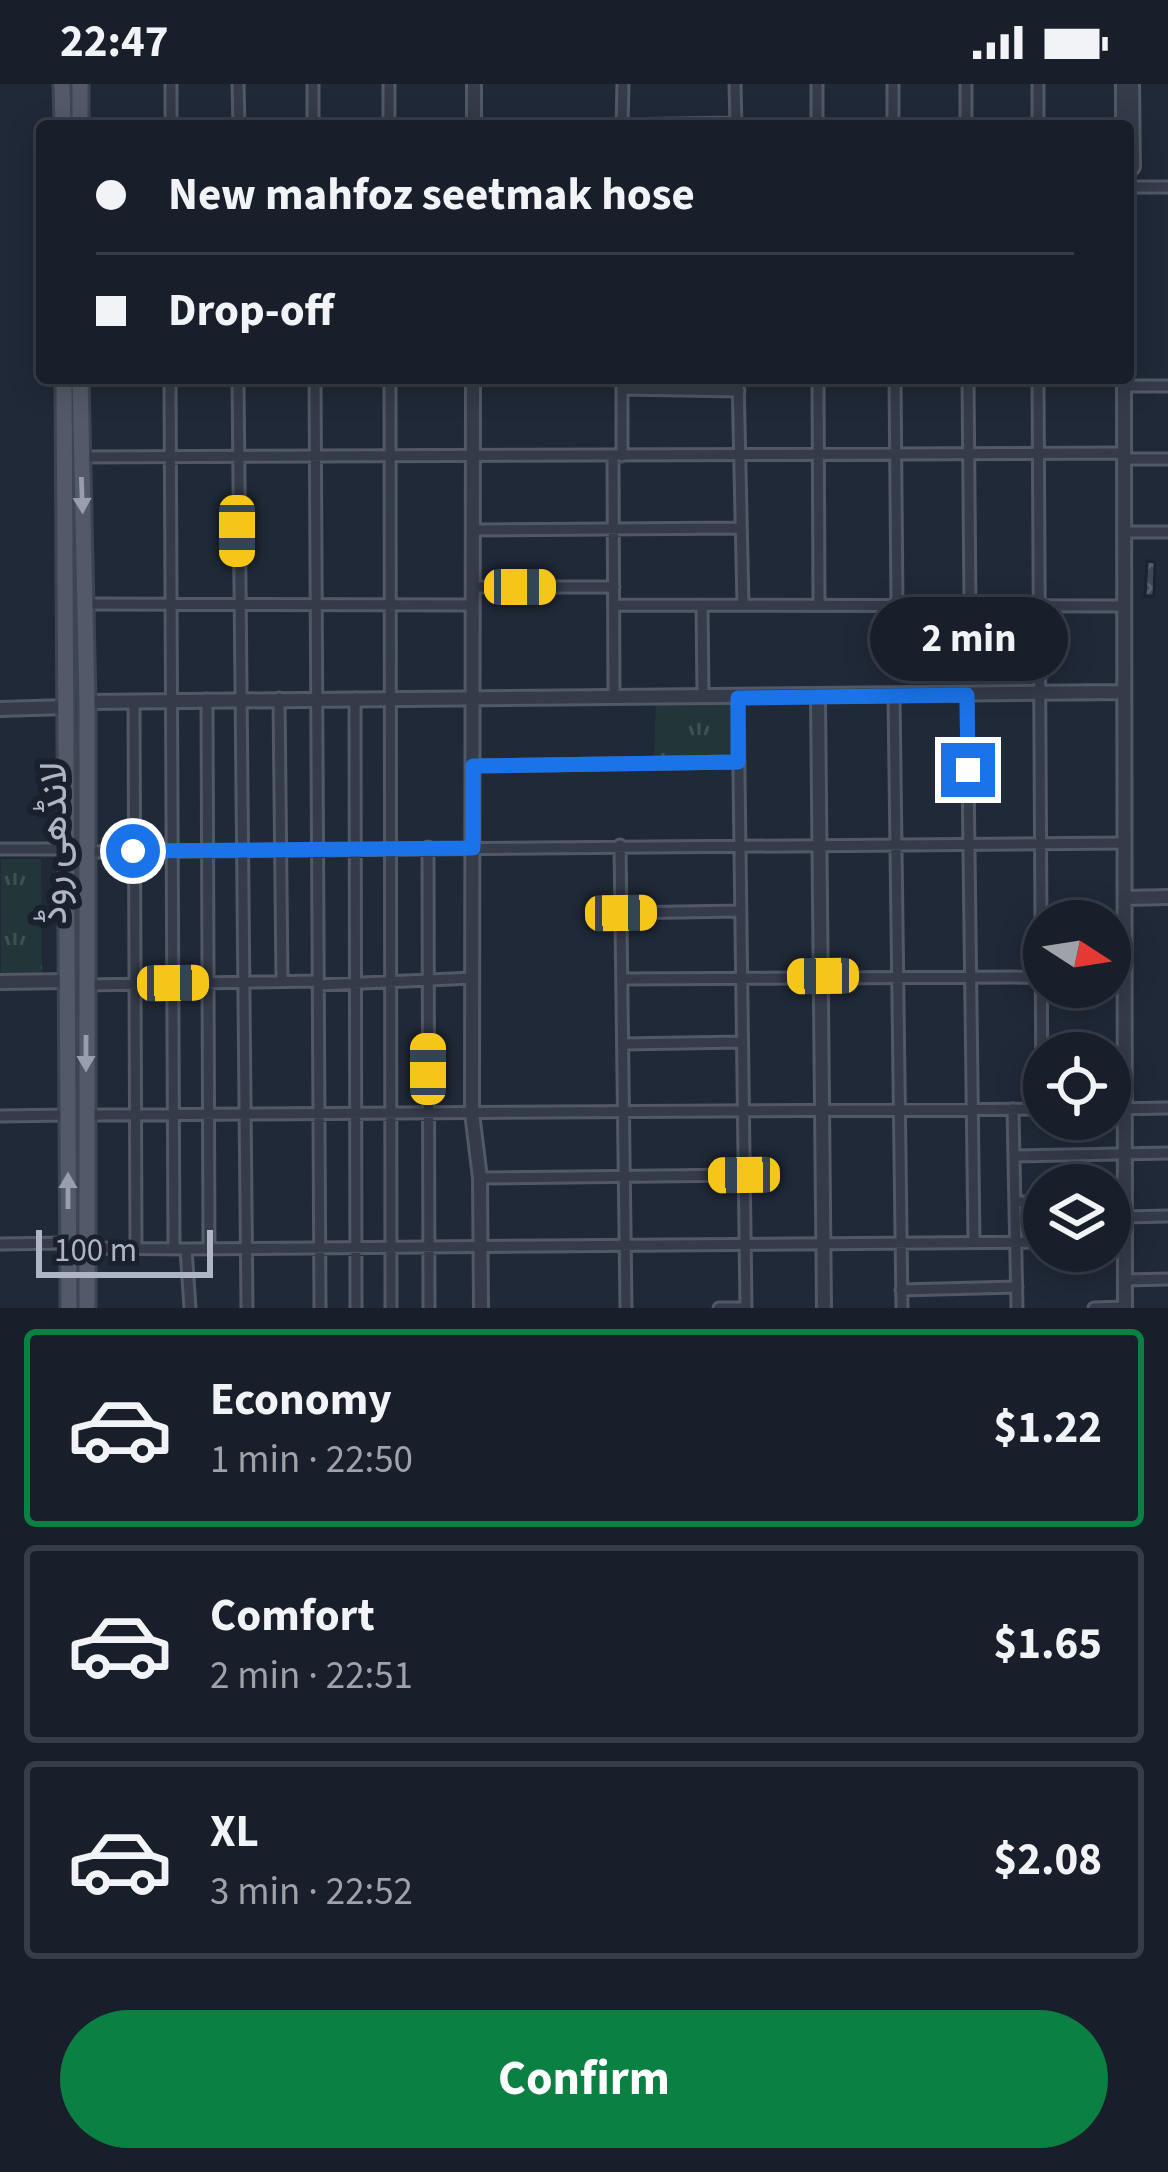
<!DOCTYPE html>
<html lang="en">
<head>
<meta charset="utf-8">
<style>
	body { margin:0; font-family:"Source Sans 3",Vazirmatn,sans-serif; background:#212732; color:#f1f3f6; height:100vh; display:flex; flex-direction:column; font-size:45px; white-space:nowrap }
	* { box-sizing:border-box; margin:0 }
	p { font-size:39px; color:#9fa2a8 }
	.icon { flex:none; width:66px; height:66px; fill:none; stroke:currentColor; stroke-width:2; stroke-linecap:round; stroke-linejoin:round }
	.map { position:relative; height:1224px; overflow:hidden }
	.sheet { display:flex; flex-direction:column; background:#181f2a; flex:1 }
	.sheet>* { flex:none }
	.banner { position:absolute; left:36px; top:36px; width:1098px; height:264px; border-radius:12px; box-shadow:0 6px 30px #0003,0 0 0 3px #363d47; display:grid; align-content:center; height:264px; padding:0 60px; background:#181f2a }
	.needle { width:78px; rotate:102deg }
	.controls { position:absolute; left:1023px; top:816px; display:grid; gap:24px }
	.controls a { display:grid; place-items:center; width:108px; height:108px; border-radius:50%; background:#181f2a; box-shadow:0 6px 30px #0003,0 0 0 3px #363d47; font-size:60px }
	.scale { position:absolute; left:36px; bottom:30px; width:177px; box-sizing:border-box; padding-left:12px; border:6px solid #aeb6c5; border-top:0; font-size:33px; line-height:42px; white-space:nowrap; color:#aeb6c5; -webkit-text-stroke:9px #19212d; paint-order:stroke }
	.end { position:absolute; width:54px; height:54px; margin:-27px; border:15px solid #1a73e8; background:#fff; box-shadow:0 0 0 6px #fff }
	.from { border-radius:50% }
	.bubble { position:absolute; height:84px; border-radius:42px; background:#181f2a; box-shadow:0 6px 30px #0003,0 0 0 3px #363d47; font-size:39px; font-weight:700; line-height:84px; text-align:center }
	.car { position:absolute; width:36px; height:72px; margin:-36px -18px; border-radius:15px; box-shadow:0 0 9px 3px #0007; background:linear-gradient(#f5c518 24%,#345 0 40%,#f5c518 0 76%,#345 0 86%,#f5c518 0) }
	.banner b { display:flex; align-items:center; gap:42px; height:114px; font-size:45px }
	.banner b+b { border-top:3px solid #363d47 }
	.banner i { width:30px; height:30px; background:#f1f3f6 }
	ul { padding:21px 0 0; list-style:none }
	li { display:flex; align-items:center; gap:36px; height:198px; margin:0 24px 18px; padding:0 36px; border:6px solid #363d47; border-radius:12px }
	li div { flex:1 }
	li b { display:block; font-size:45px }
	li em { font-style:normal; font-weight:700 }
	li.current { border-color:#0b8043 }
	li>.icon { width:108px; height:108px; stroke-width:1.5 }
	.action { display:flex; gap:24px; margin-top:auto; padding:24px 60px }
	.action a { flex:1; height:138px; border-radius:72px; background:#0b8043; color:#fff; font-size:48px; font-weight:700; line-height:138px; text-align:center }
	.status { display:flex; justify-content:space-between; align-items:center; height:84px; padding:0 60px; background:#181f2a; direction:ltr }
	.status svg { height:33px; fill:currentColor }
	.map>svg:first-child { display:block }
</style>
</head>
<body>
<div class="status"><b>22:47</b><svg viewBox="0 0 49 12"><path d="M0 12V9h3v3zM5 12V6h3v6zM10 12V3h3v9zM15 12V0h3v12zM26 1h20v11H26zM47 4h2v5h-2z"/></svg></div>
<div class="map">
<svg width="1168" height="1224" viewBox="0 0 1168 1224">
	<defs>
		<pattern id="park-tufts" width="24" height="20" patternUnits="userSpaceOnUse" patternTransform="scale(3)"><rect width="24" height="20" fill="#223639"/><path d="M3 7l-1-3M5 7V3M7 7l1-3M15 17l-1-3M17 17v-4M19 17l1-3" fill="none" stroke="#405154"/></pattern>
		<pattern id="building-cross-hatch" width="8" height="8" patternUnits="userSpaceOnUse" patternTransform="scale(3)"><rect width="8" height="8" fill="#3c4758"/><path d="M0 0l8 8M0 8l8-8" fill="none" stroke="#565f6e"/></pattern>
	</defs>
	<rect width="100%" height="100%" fill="#202938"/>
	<path fill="url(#park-tufts)" d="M656,613H738V678L654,679Z
		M1,775H41L42,893H1Z"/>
	<path fill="url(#building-cross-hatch)" stroke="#1b232f" stroke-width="3" d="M1147,477L1155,478L1154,512H1145Z"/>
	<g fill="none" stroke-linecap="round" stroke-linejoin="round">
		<g stroke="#515966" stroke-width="15">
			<path id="minor" d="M238,0L239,42
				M313,0V42
				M389,0V42
				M735,0L736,42
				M817,0V42
				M893,0V42
				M966,0V42
				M1038,0V42
				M171,42V0
				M559,42L735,39
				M622,42L623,0
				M1128,103H1168
				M170,294L174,1164
				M238,294L247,1224
				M315,294L320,1224
				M390,294L391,1224
				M622,294V372
				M738,294L743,521
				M818,294L819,521
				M895,294L897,521
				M968,294L970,522
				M1038,294L1042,1025
				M1124,302H1168
				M622,305L739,307
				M613,372L614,613
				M81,373L1124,369
				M1124,375H1168
				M473,446L741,444
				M1124,448H1168
				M473,503H614
				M83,520L473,521
				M614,521L1124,522
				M702,521L703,612
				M967,611L974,1158
				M894,612L902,1224
				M738,613L746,1224
				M279,614L282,897
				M355,614L356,1224
				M207,615L209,1163
				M134,617L136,1164
				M473,682L738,678
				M620,761L626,1224
				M428,763L429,1224
				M0,765H67
				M87,768L1124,759
				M621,829L740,827
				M1110,893L1125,894
				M622,895L1043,893
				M87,901L318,897
				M318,901L473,894
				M623,960L742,958
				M1013,1025L1017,1224
				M1110,1025L1168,1024
				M86,1031L1044,1025
				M0,1032L67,1031
				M1014,1072L1168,1069
				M480,1094L744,1091
				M1016,1118H1044
				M1125,1133L1168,1132
				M0,1160L68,1159
				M86,1164L186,1165L190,1224
				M186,1165L1044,1158
				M1125,1196L1168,1195
				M901,1206L1017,1203
				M719,1224H746
				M1094,1224L1125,1223"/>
		</g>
		<g stroke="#515966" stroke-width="18">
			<path id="tertiary" d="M1123,0V42
				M474,42V0
				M1128,88L1133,83L1132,0
				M473,294L472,1029L480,1094L481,1224
				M1124,294L1125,1224
				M818,614L824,1224
				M87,618L1124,608
				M0,625L67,623
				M1125,814L1168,813
				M0,898L66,897"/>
		</g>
		<g stroke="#3d4552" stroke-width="21">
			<path id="primary" d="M62,0L63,42
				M80,42V0
				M64,294L69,1224
				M80,294L87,618V1224"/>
		</g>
		<use href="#minor" stroke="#343b49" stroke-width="9"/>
		<use href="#tertiary" stroke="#343b49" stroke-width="12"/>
		<use href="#primary" stroke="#525a69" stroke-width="15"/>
	</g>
	<defs><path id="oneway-solid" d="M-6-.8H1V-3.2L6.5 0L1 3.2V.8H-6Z" transform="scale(3)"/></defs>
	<g fill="#979fae">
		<use href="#oneway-solid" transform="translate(82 411) rotate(88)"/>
		<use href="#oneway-solid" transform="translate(86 969) rotate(90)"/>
		<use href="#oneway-solid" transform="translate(68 1107) rotate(-90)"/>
	</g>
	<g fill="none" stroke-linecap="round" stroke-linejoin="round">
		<path stroke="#1a73e8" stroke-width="15" d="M133,767L473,764V682L738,678V614L967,611L968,686"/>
	</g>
	<g text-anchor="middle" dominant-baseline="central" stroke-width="12" stroke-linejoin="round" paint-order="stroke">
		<g font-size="39" fill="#aeb6c5" stroke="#19212d">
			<text transform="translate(54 759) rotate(-90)">لانڈھی روڈ</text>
		</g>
	</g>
</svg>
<div class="controls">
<a><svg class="needle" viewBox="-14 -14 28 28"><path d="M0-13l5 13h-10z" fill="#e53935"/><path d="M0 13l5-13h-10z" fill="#9fa2a8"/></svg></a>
<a><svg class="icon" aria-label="locate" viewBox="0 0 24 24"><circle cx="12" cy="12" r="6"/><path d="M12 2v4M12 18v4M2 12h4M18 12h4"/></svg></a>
<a><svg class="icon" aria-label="layers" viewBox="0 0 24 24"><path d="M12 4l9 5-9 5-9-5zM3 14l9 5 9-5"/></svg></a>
</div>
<div class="scale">100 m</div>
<i class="end from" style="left:133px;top:767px"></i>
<i class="end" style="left:968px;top:686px"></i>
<div class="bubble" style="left:870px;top:513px;width:198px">2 min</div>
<i class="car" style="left:237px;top:447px;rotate:180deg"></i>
<i class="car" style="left:520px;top:503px;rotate:90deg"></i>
<i class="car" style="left:621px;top:829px;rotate:89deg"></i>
<i class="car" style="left:823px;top:892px;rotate:269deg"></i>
<i class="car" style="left:173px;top:899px;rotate:89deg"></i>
<i class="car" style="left:428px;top:985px;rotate:0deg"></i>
<i class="car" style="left:744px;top:1091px;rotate:269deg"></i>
<div class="banner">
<b><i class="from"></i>New mahfoz seetmak hose</b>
<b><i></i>Drop-off</b>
</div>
</div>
<section class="sheet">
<ul>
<li class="current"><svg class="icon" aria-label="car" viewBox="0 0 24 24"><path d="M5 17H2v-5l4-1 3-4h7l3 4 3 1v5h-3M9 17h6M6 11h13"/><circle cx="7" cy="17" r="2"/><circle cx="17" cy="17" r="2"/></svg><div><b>Economy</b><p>1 min · 22:50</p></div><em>$1.22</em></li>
<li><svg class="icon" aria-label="car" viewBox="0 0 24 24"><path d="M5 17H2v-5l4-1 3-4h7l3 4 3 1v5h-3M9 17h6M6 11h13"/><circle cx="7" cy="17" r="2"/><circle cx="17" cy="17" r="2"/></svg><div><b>Comfort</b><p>2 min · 22:51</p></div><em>$1.65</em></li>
<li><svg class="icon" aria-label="car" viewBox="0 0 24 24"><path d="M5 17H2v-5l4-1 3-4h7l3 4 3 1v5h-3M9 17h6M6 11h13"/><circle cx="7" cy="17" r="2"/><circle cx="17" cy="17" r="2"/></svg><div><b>XL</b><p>3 min · 22:52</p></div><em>$2.08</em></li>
</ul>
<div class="action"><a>Confirm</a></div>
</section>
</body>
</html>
